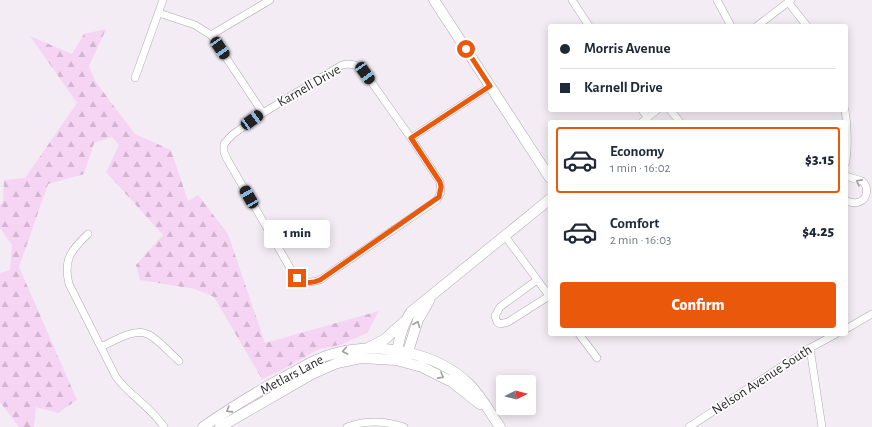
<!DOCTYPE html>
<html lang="en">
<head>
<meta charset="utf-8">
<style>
	body { margin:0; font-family:"Alegreya Sans",sans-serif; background:#f6f6f7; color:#1f2937; height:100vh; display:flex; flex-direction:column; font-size:15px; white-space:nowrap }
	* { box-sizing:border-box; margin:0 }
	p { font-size:13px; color:#747a83 }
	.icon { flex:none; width:22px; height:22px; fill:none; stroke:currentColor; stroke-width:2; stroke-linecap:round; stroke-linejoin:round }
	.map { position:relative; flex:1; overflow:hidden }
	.sheet { position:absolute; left:548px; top:120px; width:300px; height:216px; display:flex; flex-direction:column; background:#fff; border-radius:4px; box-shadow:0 2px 10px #0003 }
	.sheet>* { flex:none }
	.guide { position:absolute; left:548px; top:24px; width:300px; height:88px; border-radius:4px; box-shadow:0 2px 10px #0003; display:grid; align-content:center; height:88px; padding:0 12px; background:#fff }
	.needle { width:26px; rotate:84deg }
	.buttons { position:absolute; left:496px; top:375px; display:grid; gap:8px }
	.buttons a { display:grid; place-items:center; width:40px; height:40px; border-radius:4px; background:#fff; box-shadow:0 2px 10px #0003; font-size:20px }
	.end { position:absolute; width:18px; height:18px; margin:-9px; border:5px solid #ea580c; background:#fff; box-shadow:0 0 0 2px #fff }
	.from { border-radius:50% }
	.bubble { position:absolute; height:28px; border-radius:4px; background:#fff; box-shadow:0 2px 10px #0003; font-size:13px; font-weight:800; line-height:28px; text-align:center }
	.car { position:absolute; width:12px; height:24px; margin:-12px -6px; border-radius:5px; box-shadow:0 0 3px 1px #0007; background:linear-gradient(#222 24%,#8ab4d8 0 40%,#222 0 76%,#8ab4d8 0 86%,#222 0) }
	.guide b { display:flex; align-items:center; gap:14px; height:38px; font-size:15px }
	.guide b+b { border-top:1px solid #e0e1e3 }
	.guide i { width:10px; height:10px; background:#1f2937 }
	ul { padding:7px 0 0; list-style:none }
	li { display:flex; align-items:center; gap:12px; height:66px; margin:0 8px 6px; padding:0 4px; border:2px solid transparent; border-radius:4px }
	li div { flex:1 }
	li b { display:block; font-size:15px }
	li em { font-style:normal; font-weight:800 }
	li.selected { border-color:#ea580c }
	li>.icon { width:36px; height:36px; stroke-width:1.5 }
	.cta { display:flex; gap:8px; margin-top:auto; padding:8px 12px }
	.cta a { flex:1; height:46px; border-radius:4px; background:#ea580c; color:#fff; font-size:16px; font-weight:800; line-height:46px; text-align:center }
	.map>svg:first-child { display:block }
</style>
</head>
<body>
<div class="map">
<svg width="872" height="427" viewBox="0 0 872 427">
	<defs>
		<pattern id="forest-firs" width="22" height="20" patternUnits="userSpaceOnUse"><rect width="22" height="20" fill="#f5d4f4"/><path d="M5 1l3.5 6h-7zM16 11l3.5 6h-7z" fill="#d2b6d1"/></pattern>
	</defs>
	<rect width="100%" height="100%" fill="#f4ecf4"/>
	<path fill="url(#forest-firs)" d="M106,29L89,66L95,81L135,134L171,150L188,201L198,195L228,234L265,343L379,311L367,333L340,345L319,349L280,371L262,379L214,297L195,289L140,280L136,265L163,235L106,172L119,145L112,137L94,143L84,174L48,184L19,267L77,400L58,413L36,407L34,427H19L0,402V273L10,270L12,245L0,228V205L3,202L4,180L25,178L77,103L30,36L72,54L84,34Z"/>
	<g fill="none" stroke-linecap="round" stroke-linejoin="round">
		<g stroke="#afa8af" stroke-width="8">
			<path id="street" d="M572,0L589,26
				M717,0L731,26
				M788,2L807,26
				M159,13L195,25L211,35L263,113
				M757,26L791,0
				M211,35L270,0
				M348,64L355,65L365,73L411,138L440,182L441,192L437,200L320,280C308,284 301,282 293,273L227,159L224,152V144L232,135L263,113L342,65Z
				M135,78L163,0
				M642,110L647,117
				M670,110L680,122
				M845,110C848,128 848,144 846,162
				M642,122L657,110
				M411,138L490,86
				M846,176C851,178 857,179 862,181C869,187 868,199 859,202C854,204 850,202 846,201
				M88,234C71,250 63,260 69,284L116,377C130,396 151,407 164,427
				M505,236L550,297
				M537,280L500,307L495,316L497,322L500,324L508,322L549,296
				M846,329L872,314
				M579,334L597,358
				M101,347C146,324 144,328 179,361
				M810,348L822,427
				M347,427C365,420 386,421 404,427
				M689,427L810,348L836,334"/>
		</g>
		<g stroke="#afa8af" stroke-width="11">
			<path id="secondary" d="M434,0L550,178
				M368,348L385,339L405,321
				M396,356C399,341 402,325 411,312L550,199
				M406,358L418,320L429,301
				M203,427C232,407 261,389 292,373C306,365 320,357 336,353C380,342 437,352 470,385C482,397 490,413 500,427
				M220,427L312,374L337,363L361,358L396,360L422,367L452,382L480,404"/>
		</g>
		<use href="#street" stroke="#fff" stroke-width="7"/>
		<use href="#secondary" stroke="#fff" stroke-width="10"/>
	</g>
	<defs><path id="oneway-chevron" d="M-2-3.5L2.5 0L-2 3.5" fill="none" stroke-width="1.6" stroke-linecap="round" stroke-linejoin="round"/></defs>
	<g stroke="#9f9d9f">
		<use href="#oneway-chevron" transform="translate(859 182) rotate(-152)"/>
		<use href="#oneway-chevron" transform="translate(417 324) rotate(-68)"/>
		<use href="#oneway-chevron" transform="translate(345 351) rotate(169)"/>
		<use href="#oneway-chevron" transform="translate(441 376) rotate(28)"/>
		<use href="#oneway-chevron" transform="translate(229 410) rotate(148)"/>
	</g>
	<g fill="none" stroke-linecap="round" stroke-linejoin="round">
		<path stroke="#ea580c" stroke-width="5" d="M297,278C306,283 310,284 320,280L439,197L441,187L440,182L411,138L490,86L466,49"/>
	</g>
	<g text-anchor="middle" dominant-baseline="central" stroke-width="3" stroke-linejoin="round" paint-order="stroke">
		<g font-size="14" fill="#292629" stroke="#fff">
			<text transform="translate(309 86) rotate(-30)">Karnell Drive</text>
			<text transform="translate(292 375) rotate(-28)">Metlars Lane</text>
			<text transform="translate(762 380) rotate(-33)">Nelson Avenue South</text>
		</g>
	</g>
</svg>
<div class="buttons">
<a><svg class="needle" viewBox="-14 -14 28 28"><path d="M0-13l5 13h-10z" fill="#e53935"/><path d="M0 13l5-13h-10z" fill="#747a83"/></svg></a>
</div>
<i class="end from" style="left:466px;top:49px"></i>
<i class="end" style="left:297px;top:278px"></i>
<div class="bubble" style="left:264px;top:220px;width:66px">1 min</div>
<i class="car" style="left:220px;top:48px;rotate:146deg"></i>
<i class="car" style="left:365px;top:73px;rotate:145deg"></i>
<i class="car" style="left:252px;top:120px;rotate:54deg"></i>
<i class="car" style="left:249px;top:197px;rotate:330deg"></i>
<div class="guide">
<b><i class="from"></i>Morris Avenue</b>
<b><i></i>Karnell Drive</b>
</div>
<section class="sheet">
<ul>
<li class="selected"><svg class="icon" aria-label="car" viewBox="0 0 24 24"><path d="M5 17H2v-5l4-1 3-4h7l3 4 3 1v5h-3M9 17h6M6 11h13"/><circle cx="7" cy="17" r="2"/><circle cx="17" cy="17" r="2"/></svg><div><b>Economy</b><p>1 min · 16:02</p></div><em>$3.15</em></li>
<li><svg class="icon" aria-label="car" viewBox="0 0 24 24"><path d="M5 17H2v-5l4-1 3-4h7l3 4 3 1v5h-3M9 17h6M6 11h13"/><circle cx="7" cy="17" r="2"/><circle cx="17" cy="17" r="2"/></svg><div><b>Comfort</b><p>2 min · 16:03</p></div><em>$4.25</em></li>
</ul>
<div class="cta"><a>Confirm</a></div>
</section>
</div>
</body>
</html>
